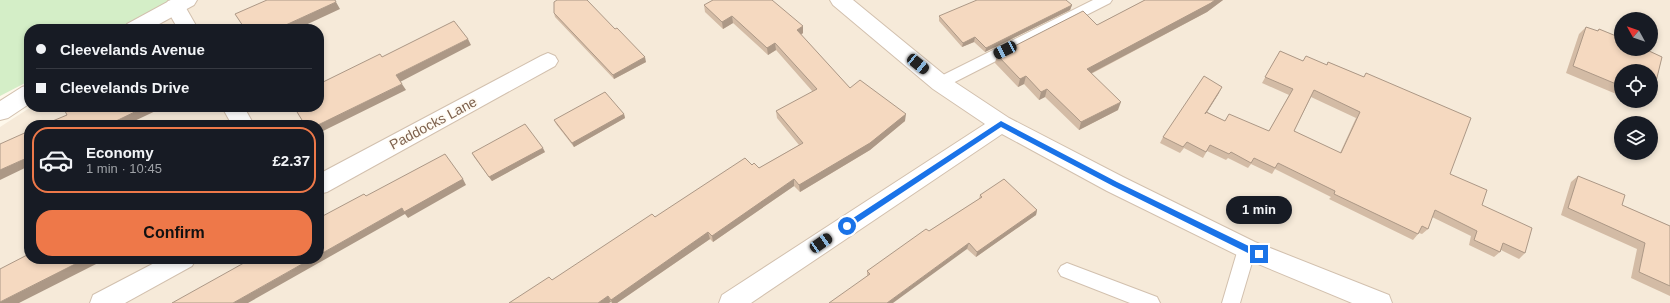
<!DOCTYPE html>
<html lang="en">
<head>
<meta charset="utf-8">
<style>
	body { margin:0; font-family:Arial,sans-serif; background:#20242c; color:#f1f3f6; height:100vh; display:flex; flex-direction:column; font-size:15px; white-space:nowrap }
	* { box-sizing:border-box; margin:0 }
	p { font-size:13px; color:#9ea1a6 }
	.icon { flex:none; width:22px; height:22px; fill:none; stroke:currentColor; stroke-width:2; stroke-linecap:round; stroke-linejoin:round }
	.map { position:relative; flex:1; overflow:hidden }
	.side { position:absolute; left:24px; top:120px; width:300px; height:144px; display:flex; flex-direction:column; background:#171b24; border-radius:16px; box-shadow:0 2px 6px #0003 }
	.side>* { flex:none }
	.top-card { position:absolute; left:24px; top:24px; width:300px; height:88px; border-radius:16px; box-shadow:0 2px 6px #0003; display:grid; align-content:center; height:88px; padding:0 12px; background:#171b24 }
	.needle { width:26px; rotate:310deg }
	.controls { position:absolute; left:1614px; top:12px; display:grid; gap:8px }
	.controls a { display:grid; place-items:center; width:44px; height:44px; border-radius:50%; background:#171b24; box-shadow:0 2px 6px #0003; font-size:20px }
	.end { position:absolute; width:18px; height:18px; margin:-9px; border:5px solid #1a73e8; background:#fff; box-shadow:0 0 0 2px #fff }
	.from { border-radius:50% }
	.bubble { position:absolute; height:28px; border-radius:14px; background:#171b24; box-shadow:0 2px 6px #0003; font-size:13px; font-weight:600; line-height:28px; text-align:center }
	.car { position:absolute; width:12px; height:24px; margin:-12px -6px; border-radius:5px; box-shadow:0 0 3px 1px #0007; background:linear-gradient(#222 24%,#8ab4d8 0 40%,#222 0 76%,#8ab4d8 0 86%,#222 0) }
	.top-card b { display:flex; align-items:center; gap:14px; height:38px; font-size:15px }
	.top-card b+b { border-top:1px solid #363941 }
	.top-card i { width:10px; height:10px; background:#f1f3f6 }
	ul { padding:7px 0 0; list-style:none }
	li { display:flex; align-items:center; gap:12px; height:66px; margin:0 8px 6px; padding:0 4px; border:2px solid transparent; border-radius:16px }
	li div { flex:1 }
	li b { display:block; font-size:15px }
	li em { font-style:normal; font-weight:600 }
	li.selected { border-color:#ee7849 }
	li>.icon { width:36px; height:36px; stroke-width:1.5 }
	.primary-button { display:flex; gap:8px; margin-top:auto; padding:8px 12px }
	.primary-button a { flex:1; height:46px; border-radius:16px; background:#ee7849; color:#111; font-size:16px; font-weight:600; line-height:46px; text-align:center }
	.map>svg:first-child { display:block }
</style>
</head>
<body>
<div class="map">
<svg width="1670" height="303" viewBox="0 0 1670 303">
	<rect width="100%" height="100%" fill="#fef8eb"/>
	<path fill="#f6ead9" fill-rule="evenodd" d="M142,0H1670V303H0V127L31,107H319V29H156L160,26ZM1621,19H1651V49H1621ZM1621,71H1651V101H1621ZM1621,123H1651V153H1621ZM29,125H319V259H29Z"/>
	<path fill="#d4eec7" d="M0,0H187L131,29H29V81L0,96Z"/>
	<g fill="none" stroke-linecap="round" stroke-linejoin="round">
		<g stroke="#d2c0ae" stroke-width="2">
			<path id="service" d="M1093,0H1112L1110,3L945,87L940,89L935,87L932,83L935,79Z
				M1247,242L1253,244L1256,249L1240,303H1222L1238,249L1241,244Z
				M1067,263L1157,297L1160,303H1130L1061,276L1058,271L1061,266Z"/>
		</g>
		<g stroke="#d2c0ae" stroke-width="2">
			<path id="minor" d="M172,0L182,1L198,29H178L165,6L168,1Z
				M830,0H853L947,77L1009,118L1123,177L1255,242L1389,295L1392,303H1352L1239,256L1107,191L1002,134L751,303H719L722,295L985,124L933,89L833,5Z
				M548,53L555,56L558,61L555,66L327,192L319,194V174L541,56Z
				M222,107H244L254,125H232Z
				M162,259H196L192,266L125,303H90L93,295Z"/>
		</g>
		<g stroke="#d2c0ae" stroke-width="2">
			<path id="tertiary" d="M171,0H197L194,5L150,29H124L127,24Z
				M29,85V104L8,118L0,120V101L22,87Z"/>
		</g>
		<use href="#service" fill="#fff" fill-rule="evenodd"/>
		<use href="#minor" fill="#fff" fill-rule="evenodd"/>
		<use href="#tertiary" fill="#fff" fill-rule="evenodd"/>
	</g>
	<path fill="#d3bba5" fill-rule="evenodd" d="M1145,0H1223L1207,12L1091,74L1118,110L1079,130L1045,97L1039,100L1024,84L1018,87L995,63L997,55L1097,25Z
		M704,5L803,26V33L801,35L850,88L905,121L870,150L800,192L794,186L713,242L710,239L617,303H612L611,302L552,280L655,217L752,165L759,168L799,145L777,118L776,111L813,92L776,50L768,55L733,23L723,29L705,12Z
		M1072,5L1070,10L985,52L974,42L962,47L939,21V16Z
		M554,13L646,62L614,79L555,17Z
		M1586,27L1597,31L1599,29L1621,38V49H1647V50L1662,57L1652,98L1651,99V71H1621V96L1566,73L1579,34Z
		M1280,51L1303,61L1326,65L1328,62L1364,77L1366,73L1450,174L1482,205L1525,253L1519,259L1501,250L1500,252L1494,257L1469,245L1471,236L1432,217L1428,229L1422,234L1419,233L1418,234L1413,240L1329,199L1331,197L1275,169L1272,174L1251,164L1248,168L1228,158L1226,160L1207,151L1203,158L1184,148L1180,153L1160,143L1163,137L1219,93L1207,112L1225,121L1269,131L1289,95L1262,83ZM1311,97L1356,118L1340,153L1294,131Z
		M1634,101H1649L1644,105Z
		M624,114L625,118L574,147L556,124L554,120Z
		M545,152L492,181L474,157L472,153Z
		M1578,176L1622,205L1670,226V296L1631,278L1637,249L1561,215L1571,182Z
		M980,195L1037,210L1036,215L976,257L967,249L867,276V271L929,231L979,199Z"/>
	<path fill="#ac9886" d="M1215,0H1223L1207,12L1084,77L1087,69Z
		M336,2L340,9L297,29H277Z
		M1072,5L1070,10L985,52L986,48Z
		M732,16L733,23L723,29L722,22Z
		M803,26V33L797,37V30Z
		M975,37L974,42L962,47L963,43Z
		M468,39L471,45L400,82L396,75Z
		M775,43L776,50L768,55L767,48Z
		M645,57L646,62L614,79L613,75Z
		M1026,76L1024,84L1018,87L1020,79Z
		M402,84L406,90L319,133V125H318Z
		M1222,87L1219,93L1202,120L1205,114Z
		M1047,89L1045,97L1039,100L1041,92Z
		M1121,102L1118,110L1079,130L1081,122Z
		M145,107H164L126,125H118L116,121Z
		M624,114L625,118L574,147L572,143Z
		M906,114L905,121L870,150L800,192L799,185Z
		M543,148L545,152L492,181L489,177Z
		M29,157V166L0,180V170Z
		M463,179L466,185L408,218L405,214L248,303H233L311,259H319V255L402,208Z
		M794,179V186L713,242L712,236Z
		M1037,210L1036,215L976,257L977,252Z
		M708,232L710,239L617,303H612L611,300Z
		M969,243L967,249L893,303H887Z
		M85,259H106L19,303H0V302Z
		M608,296L611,302L609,303H598Z"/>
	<path fill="#f5d9c0" stroke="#ac9886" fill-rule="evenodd" d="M267,0H335L336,2L277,29H245L235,14Z
		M557,0H587L615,29L617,28L645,57L613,75L554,13V2Z
		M713,0H772L803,26L797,30L850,88L860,80L906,114L870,143L799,185L794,179L712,236L708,232L611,300L608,296L598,303H509L549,277L552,280L652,214L655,217L745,158L752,165L754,163L759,168L803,143L776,111L817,89L775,43L767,48L732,16L722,22L704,5Z
		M977,0H1066L1072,5L986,48L975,37L963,43L939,16Z
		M1145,0H1215L1211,3L1087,69L1121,102L1081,122L1047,89L1041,92L1026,76L1020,79L997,55L1083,11L1097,25Z
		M454,21L468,39L396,75L402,84L318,125H305L294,107H319V84L380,54L382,57Z
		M1586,27L1598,31L1599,29L1621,38V49H1647V50L1662,57L1652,98H1651V71H1621V86L1573,66Z
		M1280,51L1303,61L1306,56L1327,65L1328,62L1364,77L1366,73L1471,118L1450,174L1487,190L1482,205L1532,228L1525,253L1503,243L1500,252L1474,240L1477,231L1435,210L1428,229L1422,226L1418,234L1334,194L1335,191L1278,163L1275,168L1254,158L1251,163L1231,152L1229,154L1210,145L1206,152L1187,142L1183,147L1163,137L1204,76L1222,87L1205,114L1206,112L1225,121L1229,114L1269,131L1293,89L1265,77ZM1314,90L1360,112L1341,153L1294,131Z
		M605,92L624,114L572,143L554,120Z
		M63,107H145L116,121L118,125H43L67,115Z
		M525,124L543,148L489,177L472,153Z
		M29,131V157L0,170V144Z
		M445,154L463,179L404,212L402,208L319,255V218L364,194L366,196Z
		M1578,176L1625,195L1622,205L1670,226V286L1639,272L1645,243L1568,208Z
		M1004,179L1037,210L977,252L969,243L887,303H829L870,274L867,271L926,229L929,231L982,197L980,195Z
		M29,254V259H85L0,302V269Z
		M251,259H311L233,303H172Z"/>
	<path fill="#1a73e8" d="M1001,121L1117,182L1261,252V257H1256L1113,186L1001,127L849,228H844V224Z"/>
	<g text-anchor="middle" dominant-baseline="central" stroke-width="3.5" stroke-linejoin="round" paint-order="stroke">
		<g font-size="14" fill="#7c5f4b" stroke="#fffbf3">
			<text transform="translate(433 123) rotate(-28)">Paddocks Lane</text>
		</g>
	</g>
</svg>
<div class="controls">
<a><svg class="needle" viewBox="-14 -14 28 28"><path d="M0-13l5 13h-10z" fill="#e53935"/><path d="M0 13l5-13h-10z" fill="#9ea1a6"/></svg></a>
<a><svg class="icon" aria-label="locate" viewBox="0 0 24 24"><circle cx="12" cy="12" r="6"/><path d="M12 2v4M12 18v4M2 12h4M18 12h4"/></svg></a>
<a><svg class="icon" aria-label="layers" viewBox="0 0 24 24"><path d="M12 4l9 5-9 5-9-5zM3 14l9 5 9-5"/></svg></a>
</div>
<i class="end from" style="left:847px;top:226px"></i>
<i class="end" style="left:1259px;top:254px"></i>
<div class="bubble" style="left:1226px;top:196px;width:66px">1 min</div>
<i class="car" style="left:1005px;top:50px;rotate:244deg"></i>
<i class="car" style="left:918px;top:64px;rotate:129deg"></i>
<i class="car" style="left:821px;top:243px;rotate:56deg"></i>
<div class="top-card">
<b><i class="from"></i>Cleevelands Avenue</b>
<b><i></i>Cleevelands Drive</b>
</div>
<section class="side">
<ul>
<li class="selected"><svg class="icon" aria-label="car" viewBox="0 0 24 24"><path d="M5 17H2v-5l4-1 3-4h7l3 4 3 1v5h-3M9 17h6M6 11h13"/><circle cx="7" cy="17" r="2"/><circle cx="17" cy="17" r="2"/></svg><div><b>Economy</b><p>1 min · 10:45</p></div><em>£2.37</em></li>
</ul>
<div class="primary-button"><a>Confirm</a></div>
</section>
</div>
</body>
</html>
